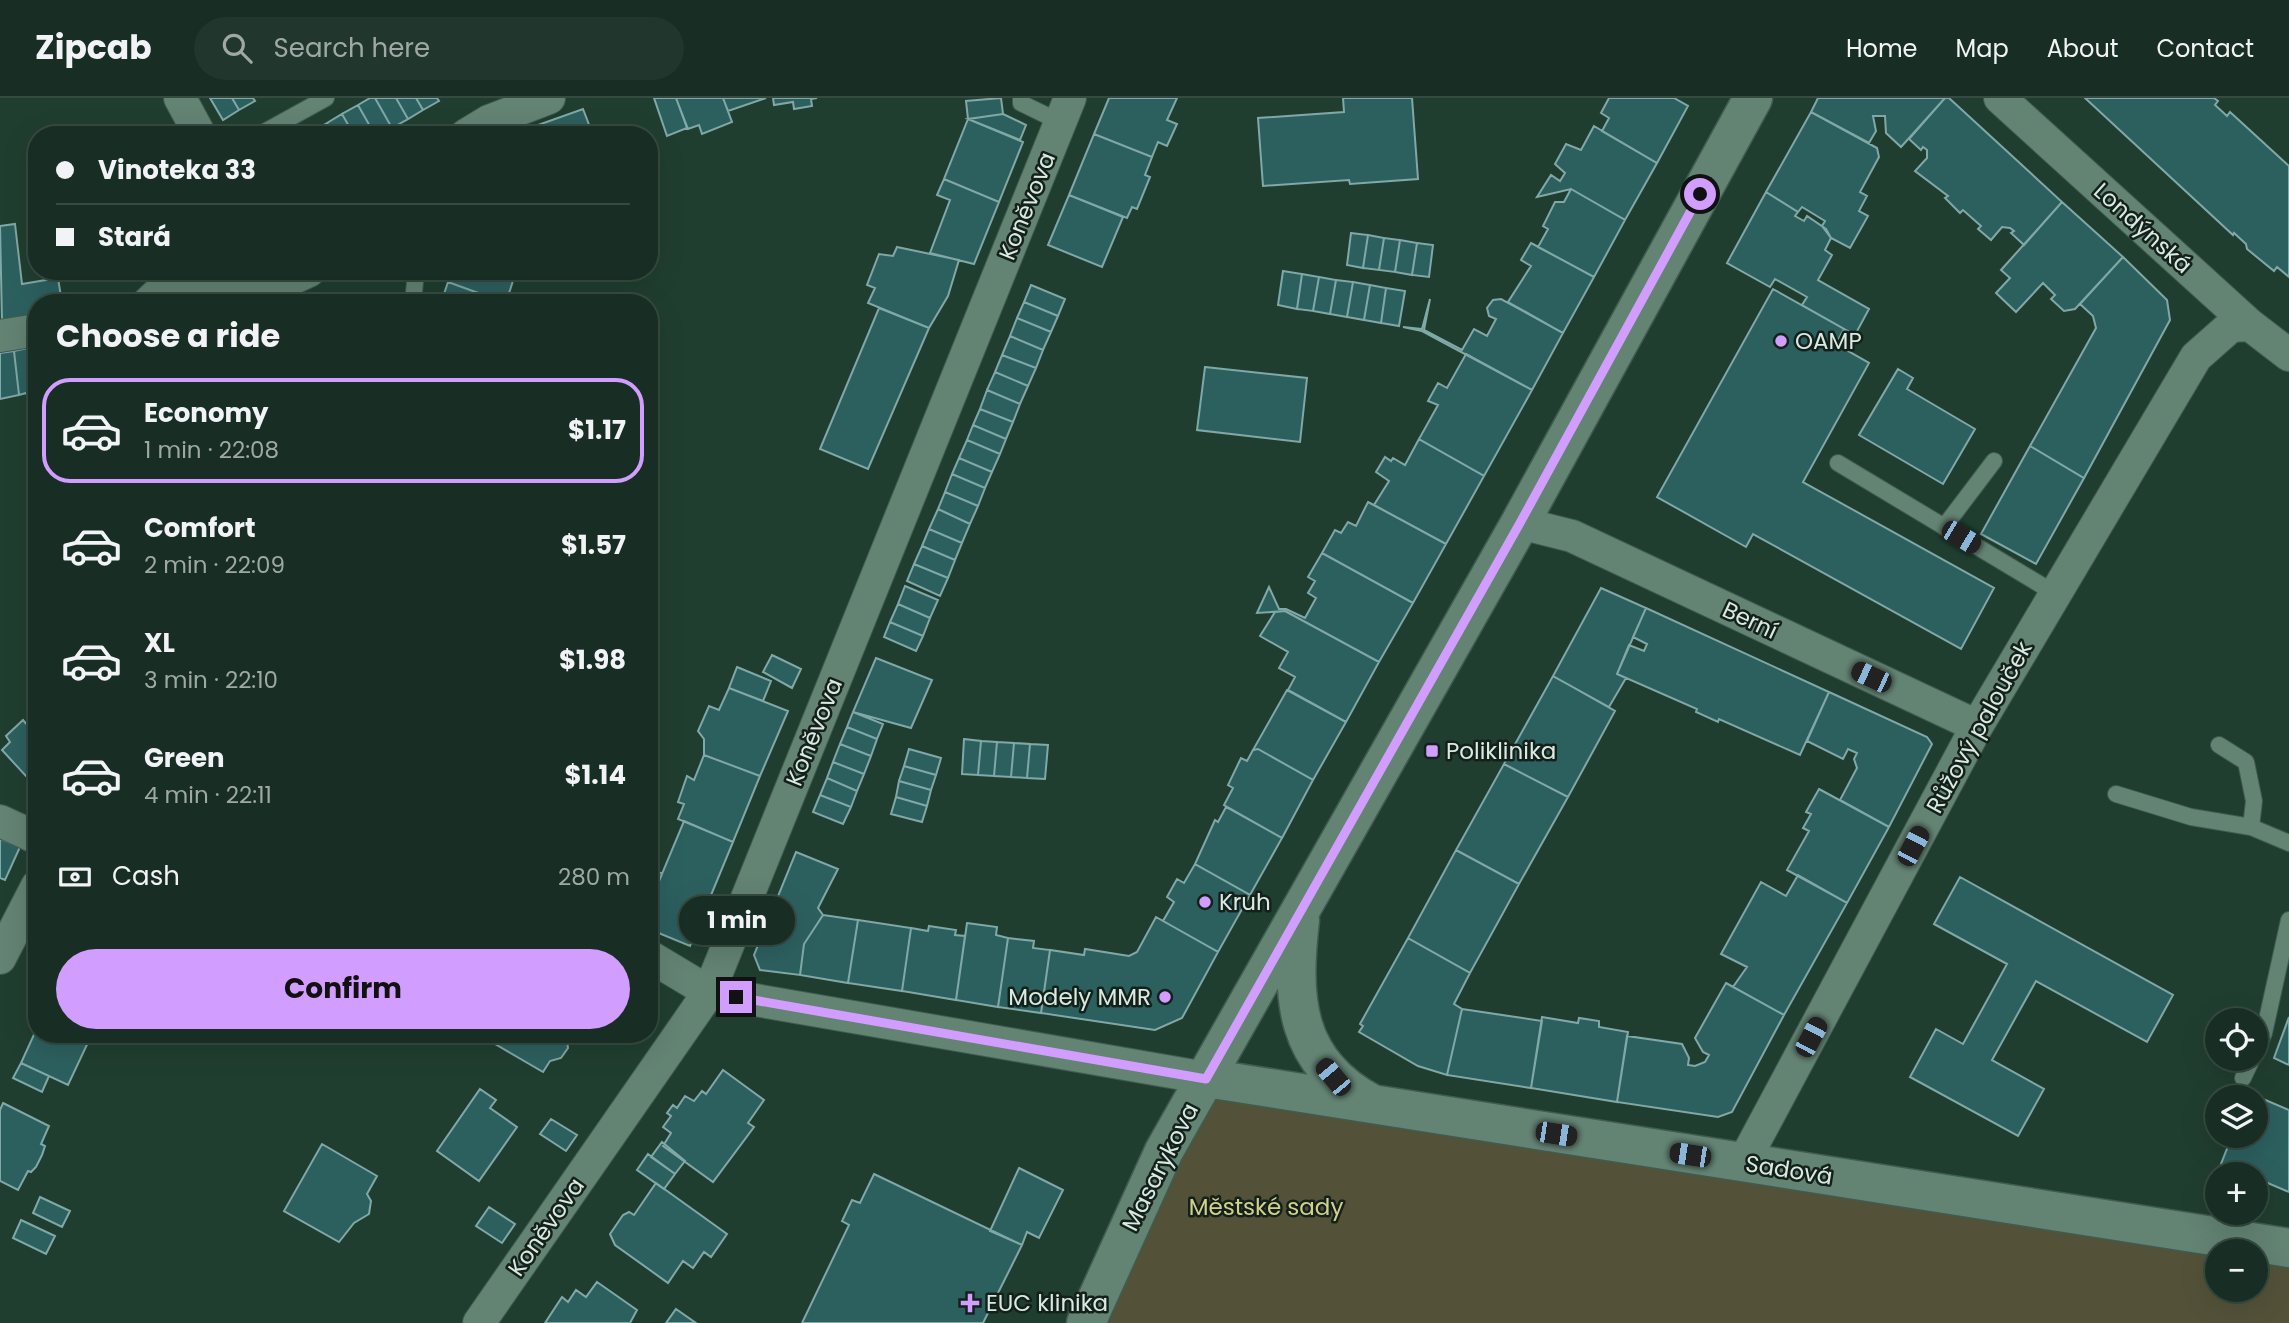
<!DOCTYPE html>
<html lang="en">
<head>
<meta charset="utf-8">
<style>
	body { margin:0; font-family:Poppins,sans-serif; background:#21362c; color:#f1f3f6; height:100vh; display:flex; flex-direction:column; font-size:26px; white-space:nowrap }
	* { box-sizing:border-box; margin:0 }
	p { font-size:23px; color:#9fa8a6 }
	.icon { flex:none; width:38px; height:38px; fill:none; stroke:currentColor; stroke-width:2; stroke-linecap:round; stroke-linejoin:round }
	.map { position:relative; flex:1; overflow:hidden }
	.side { position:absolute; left:28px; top:196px; width:630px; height:749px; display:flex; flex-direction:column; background:#182e24; border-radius:28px; box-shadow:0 7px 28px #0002,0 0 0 2px #364a41 }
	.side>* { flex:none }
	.guide { position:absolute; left:28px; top:28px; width:630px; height:154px; border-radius:28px; box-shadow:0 7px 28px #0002,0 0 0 2px #364a41; display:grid; align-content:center; height:154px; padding:0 28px; background:#182e24 }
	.fabs { position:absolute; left:2205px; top:910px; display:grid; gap:14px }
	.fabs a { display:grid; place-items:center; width:63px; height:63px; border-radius:50%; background:#182e24; box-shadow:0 7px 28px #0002,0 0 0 2px #364a41; font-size:35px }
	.end { position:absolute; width:32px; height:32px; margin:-16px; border:9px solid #d19dfe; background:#111; box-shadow:0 0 0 4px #111 }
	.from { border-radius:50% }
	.bubble { position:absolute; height:49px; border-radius:24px; background:#182e24; box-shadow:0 7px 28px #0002,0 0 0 2px #364a41; font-size:23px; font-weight:700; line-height:49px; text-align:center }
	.car { position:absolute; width:21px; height:42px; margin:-21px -10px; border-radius:9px; box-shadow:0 0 5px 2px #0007; background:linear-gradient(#222 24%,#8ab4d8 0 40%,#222 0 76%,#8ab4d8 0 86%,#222 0) }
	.guide b { display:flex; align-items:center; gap:24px; height:66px; font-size:26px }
	.guide b+b { border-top:2px solid #364a41 }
	.guide i { width:18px; height:18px; background:#f1f3f6 }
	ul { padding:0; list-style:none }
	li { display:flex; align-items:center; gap:21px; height:105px; margin:0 14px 10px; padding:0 14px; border:4px solid transparent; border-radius:28px }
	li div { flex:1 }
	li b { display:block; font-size:26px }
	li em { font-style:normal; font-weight:700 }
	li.on { border-color:#d19dfe }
	li>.icon { width:63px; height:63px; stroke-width:1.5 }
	h2 { padding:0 28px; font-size:32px; line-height:84px }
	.pay { display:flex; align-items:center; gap:18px; height:77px; padding:0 28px; font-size:26px }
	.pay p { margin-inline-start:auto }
	.button { display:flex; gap:14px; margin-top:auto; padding:14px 28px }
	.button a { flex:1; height:80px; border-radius:42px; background:#d19dfe; color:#111; font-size:28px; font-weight:700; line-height:80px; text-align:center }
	header { display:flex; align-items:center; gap:42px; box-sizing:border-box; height:98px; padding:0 35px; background:#182e24; border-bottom:2px solid #364a41 }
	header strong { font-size:33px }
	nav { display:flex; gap:38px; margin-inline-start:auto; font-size:24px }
	.search { width:490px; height:63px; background:#21362c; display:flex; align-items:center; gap:18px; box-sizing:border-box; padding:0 24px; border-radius:38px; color:#9fa8a6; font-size:26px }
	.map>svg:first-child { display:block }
</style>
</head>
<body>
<header>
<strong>Zipcab</strong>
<div class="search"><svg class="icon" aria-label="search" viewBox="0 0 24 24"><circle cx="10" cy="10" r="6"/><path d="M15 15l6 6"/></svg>Search here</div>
<nav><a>Home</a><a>Map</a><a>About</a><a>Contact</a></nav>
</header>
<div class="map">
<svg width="2289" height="1225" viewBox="0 0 2289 1225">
	<rect width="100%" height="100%" fill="#203e30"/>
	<path fill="#535239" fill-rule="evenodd" d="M1206,980L2289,1150V1225H1086ZM2217,1153H2256V1192H2217Z"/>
	<path fill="#2c605f" stroke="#80a8a6" stroke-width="2" d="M210,0H232L239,12L223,22Z
		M232,0H253L255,3L239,12Z
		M370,0H375L392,30L381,37H375L358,7Z
		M375,0H396L408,21L392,30Z
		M396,0H416L423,12L408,21Z
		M416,0H437L439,3L423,12Z
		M654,0H676L687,30L667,38Z
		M676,0H723L732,24L702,36L699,27L688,31Z
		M723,0H766L728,13Z
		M773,0H817L811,1L812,8L794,11L793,4L774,7Z
		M1001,0L1003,16L968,21L966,3Z
		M1109,0H1177L1167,22L1177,26L1167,48L1158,44L1152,59L1094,36Z
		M1343,0H1412L1418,81L1350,86L1349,82L1263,88L1258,20L1344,14Z
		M1609,0H1674L1688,8L1657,65L1602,33L1609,20L1601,15Z
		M1818,0H1945L1901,49L1886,35L1885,18H1873L1876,33L1869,45L1811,14Z
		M1945,0H1949L2062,104L2024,147L2011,135L2014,133L2010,130L2002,129L1991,142L1978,131L1981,128L1963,112L1960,115L1945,100L1948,98L1915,73L1927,60V52L1923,49L1921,52L1909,41Z
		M2085,0H2214L2218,3L2215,7L2227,18L2230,14L2289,68V179L2277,169L2274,173L2247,151L2246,146L2234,135L2233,137Z
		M358,7L375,37H354L342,16Z
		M583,11L593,37H510Z
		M1811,14L1877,50L1879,59L1860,94L1867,98L1859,113L1868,118L1850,150L1831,140L1822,128L1825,123L1802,109L1798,114L1766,94Z
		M342,16L354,37H334L327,25Z
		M1003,16L1026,27L1020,42L968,21Z
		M968,21L1023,44L999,104L944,81Z
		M327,25L334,37H312L311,34Z
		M1594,28L1657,65L1625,122L1571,91L1537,99L1551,77L1560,83L1565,75L1555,66L1566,46L1581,52Z
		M1094,36L1152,59L1145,77L1150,79L1137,111L1132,109L1127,120L1069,97Z
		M944,81L999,104L974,166L930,155L950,102L937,97Z
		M1571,91L1625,122L1594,179L1538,149L1548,131L1543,128L1555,104H1564Z
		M1766,94L1798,114L1795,118L1804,123L1807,118L1826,131L1831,140L1825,152L1832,157L1818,182L1869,211L1855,237L1802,207L1807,199L1775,181L1770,189L1727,165Z
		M1069,97L1123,119L1102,169L1048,147Z
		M2062,104L2123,159L2075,211L2064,213L2051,201L2055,197L2043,185L2016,214L1996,195L2010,180L2001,172Z
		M15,126L22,186L58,180L62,205H37V217L2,224L0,128Z
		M1351,135L1368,137L1363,170L1347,167Z
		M1368,137L1384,140L1379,172L1363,170Z
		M1384,140L1400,142L1395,174L1379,172Z
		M1400,142L1417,145L1412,177L1395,174Z
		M1417,145L1433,147L1429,179L1412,177Z
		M1531,145L1594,179L1563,235L1508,204L1531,168L1521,162Z
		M897,149L959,162L948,198L929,230L868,205L875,190L867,187L879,156L893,158Z
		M2123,159L2167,202L2170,222L2084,380L2030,348L2096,230L2093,218L2080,206Z
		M452,173H516L506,205L448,184Z
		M1283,173L1302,176L1297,211L1278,207Z
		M1302,176L1319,179L1313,213L1297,211Z
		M1319,179L1336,182L1330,216L1313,213Z
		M1336,182L1353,184L1347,219L1330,216Z
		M448,184L506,205H441Z
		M1353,184L1370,187L1364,222L1347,219Z
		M1031,187L1065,201L1058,218L1024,204Z
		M1370,187L1386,190L1381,225L1364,222Z
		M1386,190L1405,193L1399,228L1381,225Z
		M1773,191L1844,231L1836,246L1869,265L1803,384L1994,490L1961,551L1753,436L1746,449L1657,399Z
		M330,197V205H287V203Z
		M1430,201L1424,232L1462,252L1474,231L1487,238L1496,221L1489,218L1487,210L1493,202L1501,201L1563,235L1532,292L1422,233L1403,229L1422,231Z
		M1024,204L1058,218L1051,234L1017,220Z
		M879,210L929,230L868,371L820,351Z
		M1017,220L1051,234L1043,252L1010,238Z
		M1010,238L1043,252L1036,270L1002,257Z
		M37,248V323L26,295L19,297L14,253Z
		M14,253L19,297L0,301V255Z
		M1466,256L1532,292L1484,378L1419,341L1438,307L1428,303L1438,285L1447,290Z
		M1002,257L1036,270L1028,288L995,274Z
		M1205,269L1307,280L1300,344L1197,332Z
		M1898,271L1913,280L1907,291L1975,331L1943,386L1859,337Z
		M995,274L1028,288L1020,306L987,292Z
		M987,292L1020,306L1013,324L980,311Z
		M980,311L1013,324L1006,341L973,327Z
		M973,327L1006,341L1000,356L967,342Z
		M1419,341L1484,378L1446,446L1374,407L1389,383L1376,374L1385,359L1391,363L1393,360L1405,367Z
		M967,342L1000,356L992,374L959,360Z
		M2030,348L2084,380L2036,466L1981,436Z
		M959,360L992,374L985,390L952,376Z
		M952,376L985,390L978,408L945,394Z
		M945,394L978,408L970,426L938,411Z
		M1368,404L1446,446L1413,505L1322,455L1335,432L1341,435L1348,424L1356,428Z
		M938,411L970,426L962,445L929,431Z
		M929,431L962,445L955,462L922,448Z
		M922,448L955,462L948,480L914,466Z
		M1322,455L1413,505L1379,564L1285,513L1257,515L1269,489L1279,511H1286L1305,520L1316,500L1308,495L1315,483L1308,479Z
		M914,466L948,480L940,498L907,483Z
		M905,488L938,502L930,520L898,506Z
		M1601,490L1646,510L1617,576L1626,580L1609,609L1553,578Z
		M898,506L930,520L923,538L890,524Z
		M1646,510L1829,594L1800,657L1719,621L1718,624L1696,614L1697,611L1617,576L1629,547L1644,553L1647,546L1633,539Z
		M1285,513L1379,564L1346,624L1288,592L1295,579L1279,570L1288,554L1260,538L1275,514Z
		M890,524L923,538L916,553L884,539Z
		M772,557L801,571L792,590L763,574Z
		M876,560L932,582L911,630L853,614Z
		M737,569L771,583L763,603L729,590Z
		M1553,578L1615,613L1568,699L1504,666Z
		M729,590L788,613L760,678L704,657V641L698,633L709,608L719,612Z
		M1287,592L1346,624L1313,682L1258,651L1253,652Z
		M1829,594L1927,639L1932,646L1889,729L1840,702L1857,670L1854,661L1857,655L1848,651L1843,661L1807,643Z
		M853,614L883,626L877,641L847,629Z
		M37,620V690L2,652L10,644L6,638L23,622L28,628Z
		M847,629L877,641L871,658L840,646Z
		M964,641L981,643L978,677L962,676Z
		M981,643L997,644L994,678L978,677Z
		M997,644L1014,645L1011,679L994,678Z
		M1014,645L1030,646L1027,680L1011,679Z
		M840,646L871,658L864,676L833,664Z
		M1030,646L1048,647L1045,681L1027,680Z
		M909,651L941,660L936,677L904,668Z
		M1258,651L1313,682L1282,740L1224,707L1233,690L1228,687L1241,660L1247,663L1253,652Z
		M704,657L760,678L733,744L678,721L684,706L678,704L687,678L694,682Z
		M833,664L864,676L857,693L827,680Z
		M1504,666L1568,699L1519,786L1456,752Z
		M904,668L936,677L931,692L899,683Z
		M827,680L857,693L851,709L820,697Z
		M899,683L931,692L927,708L896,699Z
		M1819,691L1889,729L1847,805L1787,772L1809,733L1803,730L1811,716L1806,714Z
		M820,697L851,709L843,726L813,714Z
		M896,699L927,708L922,724L891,716Z
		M1226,709L1282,740L1250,797L1195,766L1215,722L1218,724Z
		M684,723L733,744L690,848L649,831V807Z
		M0,741L20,749L5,782L0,780Z
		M1456,752L1519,786L1470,875L1408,840Z
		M796,754L838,771L818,810L823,817L804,846L800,877L760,872L754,857Z
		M1195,766L1250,797L1218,854L1163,823L1174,804L1167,799L1177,781L1184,785Z
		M649,767L662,776L649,807Z
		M1798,777L1847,805L1784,917L1733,889L1747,869L1721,856L1761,784L1786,798Z
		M1960,779L2173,897L2147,944L2036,883L1992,962L2044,991L2018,1038L1910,979L1936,931L1963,946L2007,866L1934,826Z
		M823,817L858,822L848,885L800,877L804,846Z
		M1156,819L1218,854L1182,920L1155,932L1041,915L1050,852L1084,857L1085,851L1129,858L1137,854Z
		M858,822L911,830L902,893L848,885Z
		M967,825L997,829L996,837L1008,840L998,909L956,902Z
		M929,828L956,832L955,837L965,838L956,902L902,893L911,830L928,833Z
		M1008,840L1034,843L1033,850L1050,852L1041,915L998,909Z
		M1408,840L1470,875L1454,906L1462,911L1447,977L1418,968L1359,934L1363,928L1360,926Z
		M1726,885L1784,917L1732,1014L1718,1019L1617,1004L1627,938L1682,946L1689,960L1688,967L1695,968L1705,964L1709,957L1703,954L1695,940Z
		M1462,911L1542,923L1531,990L1447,977Z
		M1542,919L1578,925L1579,920L1599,923V929L1628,934L1617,1004L1531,990Z
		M2289,919V967L2274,960Z
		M37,930V936H92L68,987L21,965Z
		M493,936H566L568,950L561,960L550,963L543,974L495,946L499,940Z
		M21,965L49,978L42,994L13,980Z
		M723,972L764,1002L748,1025L754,1029L713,1084L663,1048L671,1035L663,1029L671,1018L667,1015L673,1007L677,1010L685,998L694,1003L702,993L706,996Z
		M480,991L496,1002L490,1010L517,1029L479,1083L437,1053Z
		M2249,995L2289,1012V1094L2256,1080V1076H2247L2221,1066L2232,1038H2256V999H2247Z
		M3,1005L49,1028L41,1046L45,1048L42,1057L36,1069L31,1074L28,1073L18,1092L0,1083V1012Z
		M551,1021L577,1037L566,1053L540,1036Z
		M662,1044L685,1063L675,1076L651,1059Z
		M322,1046L377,1078L367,1096L371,1103L369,1116L354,1125L339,1144L284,1113Z
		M648,1056L675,1076L664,1091L637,1072Z
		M1019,1070L1063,1092L1039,1140L1027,1134L1022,1147L990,1133Z
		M874,1076L1022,1147L983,1225H802L849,1127L842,1123L852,1102L860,1105Z
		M656,1085L727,1136L711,1159L704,1154L693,1170L683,1163L668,1185L615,1147L610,1136L623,1117L629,1114L634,1117Z
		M40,1099L70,1113L62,1129L33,1115Z
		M489,1109L515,1126L502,1145L476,1128Z
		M21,1122L55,1138L46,1156L13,1140Z
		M597,1184L637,1212L630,1225H545L562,1199L568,1204L576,1192L586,1199Z
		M676,1211L696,1225H666Z"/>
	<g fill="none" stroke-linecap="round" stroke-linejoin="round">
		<g stroke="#415b51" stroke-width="18">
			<path id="service" d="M1021,0V5L1060,24
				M259,37L326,0
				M413,205L416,173
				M1838,365L2056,496
				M1944,429L1994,363
				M2219,647L2246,664L2254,703L2251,729
				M2116,696L2191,719L2251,729L2289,745
				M2256,953L2264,935L2289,822
				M2243,980L2252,961"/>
		</g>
		<g stroke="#415b51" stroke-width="34">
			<path id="minor" d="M180,0L200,37
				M2000,0L2250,227L2289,257
				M466,37L489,23L549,0
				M148,205L169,185L203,173
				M194,205L285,184L309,173
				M0,238L37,232
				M1520,425L1572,438L1977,628
				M0,723L37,740
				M649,858L709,894L1206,980
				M0,860L37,788
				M1743,1065L1977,628L2196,259L2231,228L2250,227
				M479,1225L709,894L1070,0"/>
		</g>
		<g stroke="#415b51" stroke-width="41">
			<path id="tertiary" d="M1300,822C1291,900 1294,964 1371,1005
				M1206,980L2289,1150
				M1086,1225L1164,1053L1520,425L1753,0"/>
		</g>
		<use href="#service" stroke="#638373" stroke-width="16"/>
		<use href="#minor" stroke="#638373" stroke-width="32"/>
		<use href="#tertiary" stroke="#638373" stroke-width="38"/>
	</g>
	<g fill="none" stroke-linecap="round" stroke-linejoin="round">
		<path stroke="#d19dfe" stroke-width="9" d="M736,899L1206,981L1520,425L1700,96"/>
	</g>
	<g fill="#d19dfe" stroke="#14211b" stroke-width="2.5">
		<circle cx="1781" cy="243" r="7"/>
		<rect x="1425" y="646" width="14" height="14" rx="3.5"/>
		<circle cx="1205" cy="804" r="7"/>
		<circle cx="1165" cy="899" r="7"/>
		<path d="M966.5 1194.5h7v7h7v7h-7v7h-7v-7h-7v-7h7z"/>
	</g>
	<g text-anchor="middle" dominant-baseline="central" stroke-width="5" stroke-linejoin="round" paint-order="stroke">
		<g font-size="23" fill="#d9eae2" stroke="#14211b">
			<text transform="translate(1027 108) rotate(-68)">Koněvova</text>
			<text transform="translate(2143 130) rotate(42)">Londýnská</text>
			<text transform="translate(1750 522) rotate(25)">Berní</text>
			<text transform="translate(1979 629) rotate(-61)">Růžový palouček</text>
			<text transform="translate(814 634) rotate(-68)">Koněvova</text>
			<text transform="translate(1160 1069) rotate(-63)">Masarykova</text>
			<text transform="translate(1789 1072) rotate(9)">Sadová</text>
			<text transform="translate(546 1129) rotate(-55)">Koněvova</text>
		</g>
		<g font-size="23" fill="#d9eae2" stroke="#14211b" text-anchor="start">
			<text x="1795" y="243">OAMP</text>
			<text x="1446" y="653">Poliklinika</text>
			<text x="1219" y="804">Kruh</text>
			<text x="1151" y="899" text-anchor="end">Modely MMR</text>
			<text x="986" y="1205">EUC klinika</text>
		</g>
		<g font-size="23" fill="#d3d08e" stroke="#14211b">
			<text x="1266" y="1109">Městské sady</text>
		</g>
	</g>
</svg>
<div class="fabs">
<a><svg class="icon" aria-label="locate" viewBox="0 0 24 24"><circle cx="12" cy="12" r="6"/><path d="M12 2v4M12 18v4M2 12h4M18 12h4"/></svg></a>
<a><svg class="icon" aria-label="layers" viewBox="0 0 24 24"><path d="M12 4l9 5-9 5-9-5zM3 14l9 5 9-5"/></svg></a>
<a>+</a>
<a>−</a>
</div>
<i class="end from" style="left:1700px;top:96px"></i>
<i class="end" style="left:736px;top:899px"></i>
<div class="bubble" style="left:679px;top:798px;width:116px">1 min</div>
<i class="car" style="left:1961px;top:439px;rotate:121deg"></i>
<i class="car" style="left:1871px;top:579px;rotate:295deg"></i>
<i class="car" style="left:1913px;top:748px;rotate:28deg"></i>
<i class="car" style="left:1811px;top:939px;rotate:28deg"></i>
<i class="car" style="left:1333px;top:979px;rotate:320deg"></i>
<i class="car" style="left:1556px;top:1036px;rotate:99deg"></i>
<i class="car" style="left:1690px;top:1057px;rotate:279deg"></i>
<div class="guide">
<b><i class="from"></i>Vinoteka 33</b>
<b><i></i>Stará</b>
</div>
<section class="side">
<h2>Choose a ride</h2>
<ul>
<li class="on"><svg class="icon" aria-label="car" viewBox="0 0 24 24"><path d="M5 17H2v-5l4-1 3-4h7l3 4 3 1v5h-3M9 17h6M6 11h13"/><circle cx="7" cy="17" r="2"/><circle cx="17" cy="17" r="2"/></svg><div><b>Economy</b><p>1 min · 22:08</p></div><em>$1.17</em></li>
<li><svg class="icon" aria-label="car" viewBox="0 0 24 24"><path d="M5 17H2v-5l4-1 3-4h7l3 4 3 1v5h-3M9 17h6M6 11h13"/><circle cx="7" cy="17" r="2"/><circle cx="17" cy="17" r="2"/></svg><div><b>Comfort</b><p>2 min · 22:09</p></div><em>$1.57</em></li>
<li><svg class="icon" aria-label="car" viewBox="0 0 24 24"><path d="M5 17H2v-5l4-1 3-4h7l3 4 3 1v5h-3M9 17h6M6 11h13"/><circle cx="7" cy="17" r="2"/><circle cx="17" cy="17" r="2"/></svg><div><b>XL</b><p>3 min · 22:10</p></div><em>$1.98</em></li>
<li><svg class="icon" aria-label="car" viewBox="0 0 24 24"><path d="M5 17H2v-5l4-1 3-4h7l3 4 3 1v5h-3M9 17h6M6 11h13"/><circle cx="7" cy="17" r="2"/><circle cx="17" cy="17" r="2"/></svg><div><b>Green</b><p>4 min · 22:11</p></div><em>$1.14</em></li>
</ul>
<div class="pay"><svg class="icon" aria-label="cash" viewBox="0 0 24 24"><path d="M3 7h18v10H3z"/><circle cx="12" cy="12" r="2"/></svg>Cash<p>280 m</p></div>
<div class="button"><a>Confirm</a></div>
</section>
</div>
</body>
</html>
